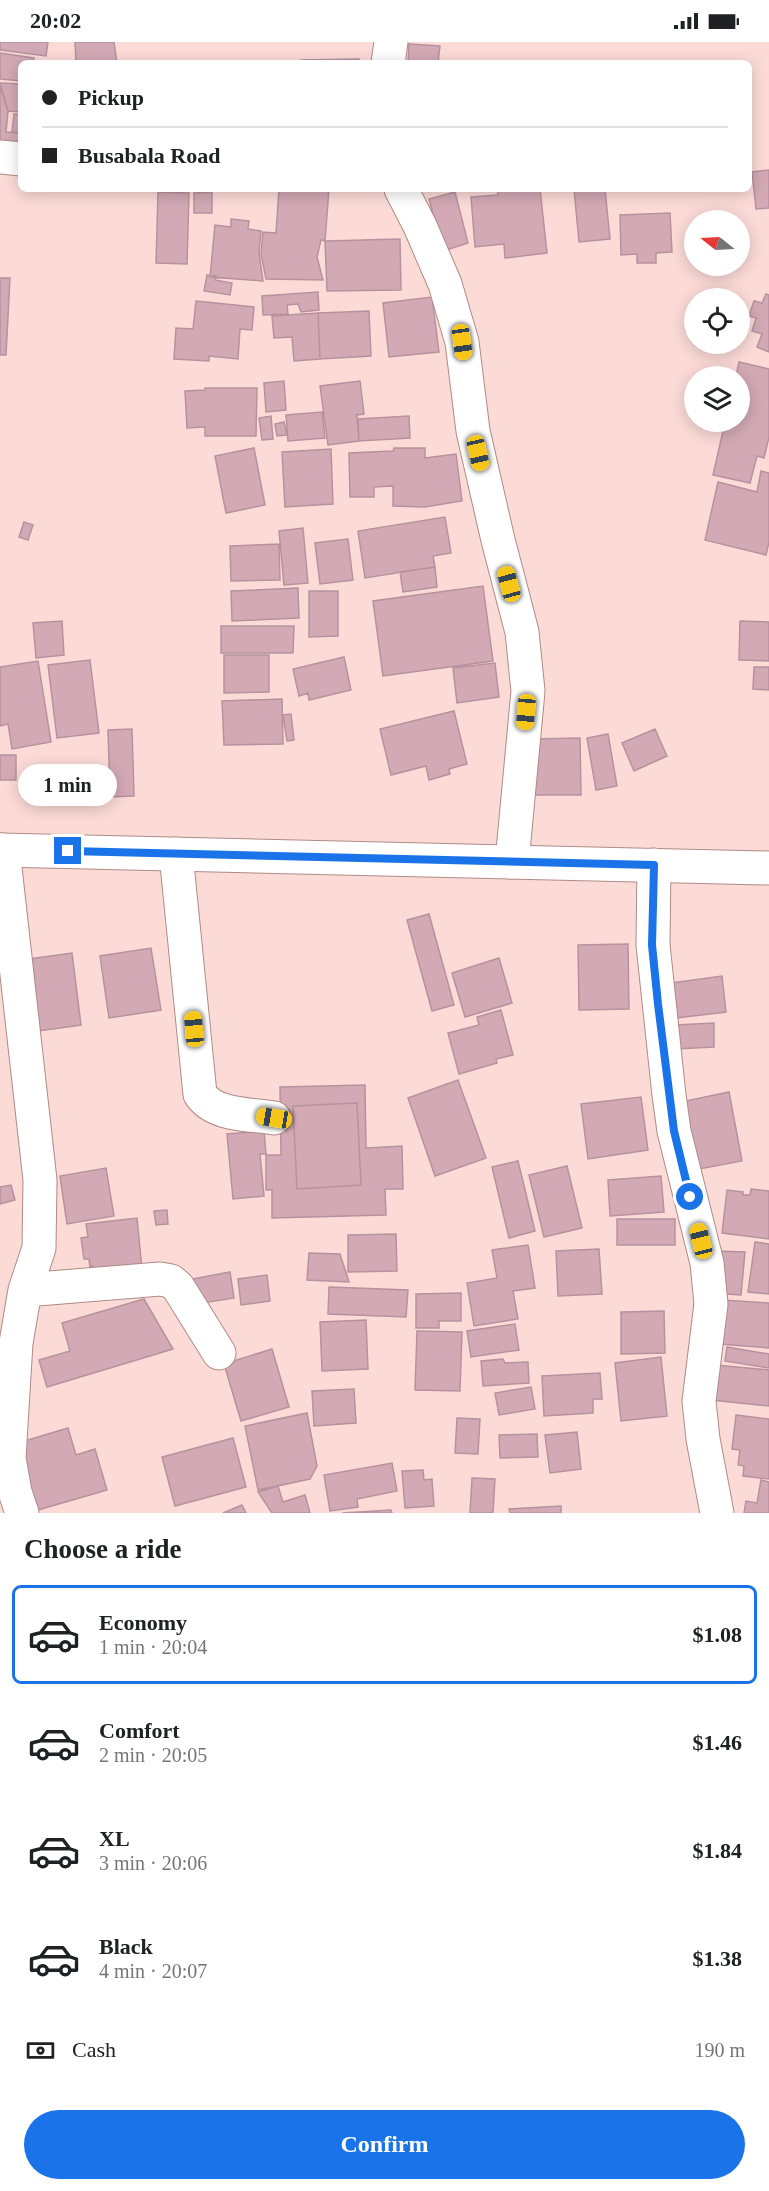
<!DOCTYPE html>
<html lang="en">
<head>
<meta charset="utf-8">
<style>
	body { margin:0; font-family:"Times New Roman",serif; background:#f6f6f6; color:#202124; height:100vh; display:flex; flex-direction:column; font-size:22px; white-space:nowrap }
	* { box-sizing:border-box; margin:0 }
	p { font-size:20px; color:#757577 }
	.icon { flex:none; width:33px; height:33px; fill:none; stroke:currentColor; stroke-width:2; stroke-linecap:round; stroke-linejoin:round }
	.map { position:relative; height:1471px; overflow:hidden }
	.sheet { display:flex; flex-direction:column; background:#fff; flex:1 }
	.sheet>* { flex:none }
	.hud { position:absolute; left:18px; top:18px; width:734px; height:132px; border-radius:9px; box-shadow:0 3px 15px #0003; display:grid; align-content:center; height:132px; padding:0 24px; background:#fff }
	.needle { width:39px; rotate:288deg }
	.buttons { position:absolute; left:684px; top:168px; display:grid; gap:12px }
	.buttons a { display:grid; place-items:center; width:66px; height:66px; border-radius:50%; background:#fff; box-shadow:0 3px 15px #0003; font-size:30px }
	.end { position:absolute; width:27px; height:27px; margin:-14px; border:8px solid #1a73e8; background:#fff; box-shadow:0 0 0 3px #fff }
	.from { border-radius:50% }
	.bubble { position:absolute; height:42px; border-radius:21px; background:#fff; box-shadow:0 3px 15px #0003; font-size:20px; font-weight:700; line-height:42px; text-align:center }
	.car { position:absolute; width:18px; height:36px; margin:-18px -9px; border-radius:8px; box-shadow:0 0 4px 2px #0007; background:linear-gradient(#f5c518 24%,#345 0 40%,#f5c518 0 76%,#345 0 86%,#f5c518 0) }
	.hud b { display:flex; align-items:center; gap:21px; height:57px; font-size:22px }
	.hud b+b { border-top:2px solid #e0e0e0 }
	.hud i { width:15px; height:15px; background:#202124 }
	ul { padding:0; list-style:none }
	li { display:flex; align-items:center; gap:18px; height:99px; margin:0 12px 9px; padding:0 12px; border:3px solid transparent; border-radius:9px }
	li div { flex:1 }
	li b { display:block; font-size:22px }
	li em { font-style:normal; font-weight:700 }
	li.selected { border-color:#1a73e8 }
	li>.icon { width:54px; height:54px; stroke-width:1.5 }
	h2 { padding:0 24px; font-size:27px; line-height:72px }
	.pay { display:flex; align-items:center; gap:15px; height:66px; padding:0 24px; font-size:22px }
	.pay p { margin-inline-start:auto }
	.primary-button { display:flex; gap:12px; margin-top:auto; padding:12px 24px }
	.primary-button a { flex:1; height:69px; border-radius:36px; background:#1a73e8; color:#fff; font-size:24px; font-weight:700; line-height:69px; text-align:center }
	.status { display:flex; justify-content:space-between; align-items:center; height:42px; padding:0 30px; background:#fff; direction:ltr }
	.status svg { height:16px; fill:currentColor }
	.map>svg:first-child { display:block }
</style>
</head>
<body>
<div class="status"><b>20:02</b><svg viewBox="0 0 49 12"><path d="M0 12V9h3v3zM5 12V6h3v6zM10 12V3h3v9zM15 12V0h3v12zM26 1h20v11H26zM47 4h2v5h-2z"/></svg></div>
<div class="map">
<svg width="769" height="1471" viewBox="0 0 769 1471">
	<rect width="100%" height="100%" fill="#fcdbd7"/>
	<path fill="#d3a9b6" stroke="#b7929e" stroke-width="1.5" fill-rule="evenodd" d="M0,0H48L46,14L0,8Z
		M75,0H114L117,21H76Z
		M409,2L440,4L438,21H408Z
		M0,11L34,16V21H21V39L0,37Z
		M359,17V21H301V18Z
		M0,41L21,42V70L8,69Z
		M0,45L8,69L6,90L21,91V115L0,113Z
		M14,72L21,73V91L12,90Z
		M769,128V166L756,167L752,130Z
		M279,147H329L325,199L321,198L317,215L323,238L266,237L261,212L263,190L276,191Z
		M497,147H540L547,211L505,216L504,202L475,205L471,155L498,153Z
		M574,147H605L610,197L579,200Z
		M158,150L189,151L187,222L156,221Z
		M212,150V171H194V151Z
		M455,150L468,201L443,209L429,157Z
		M670,171L672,210L656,211V221H637V212L621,213L620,173Z
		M231,177L249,179L248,187L261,189L259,211L263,239L210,235L215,183L231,185Z
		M400,197L401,248L327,249L325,199Z
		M207,233L216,234L215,238L232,241L230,253L204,249Z
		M0,236H10L6,313H0Z
		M318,250L319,268L301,270L298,262L287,263L288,272L263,273L262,254Z
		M766,252L769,253V310L757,305L762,292L752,289L756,276L749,274L754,259L762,261Z
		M432,255L439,310L389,315L383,261Z
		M196,259L254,265L252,288L240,287L238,317L209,314V319L174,317L176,286L193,287Z
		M369,269L371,314L320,317L318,271Z
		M318,271L320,317L294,319L292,295L274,296L272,274Z
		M739,320L769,327V395L764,416L757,414L750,441L713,433L725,380H740V334H736Z
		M284,339L286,368L266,370L264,341Z
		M360,339L364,372L357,373L359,399L328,403L320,344Z
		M205,346H257L256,394H205V385L187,386L185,349L205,348Z
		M322,370L325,396L288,399L286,373Z
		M271,374L273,397L262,398L259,376Z
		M409,374L410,396L359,399L358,377Z
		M284,380L287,393L277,394L275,382Z
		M254,406L265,463L226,471L215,414Z
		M394,406H425V416L456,412L462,459L425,465L393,464V444L374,445V455H350L349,411L393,409Z
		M331,407L333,462L285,465L282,410Z
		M761,429L769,431V500L766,513L705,498L718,440L757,450Z
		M445,475L451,511L433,514L435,525L365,536L358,489Z
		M24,480L33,483L28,498L19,495Z
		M303,486L308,541L284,543L279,489Z
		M348,497L353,538L320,542L315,501Z
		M279,502L280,538L231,539L230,504Z
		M435,525L437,545L403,550L400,530Z
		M483,544L493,619L383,634L373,559Z
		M298,546L299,576L232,579L231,549Z
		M309,549H338V594L309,595Z
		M62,579L64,613L36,616L33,581Z
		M740,579L769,580V619L739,618Z
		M221,584H294L293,611H221Z
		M224,613H269V650L224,651Z
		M344,615L351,648L309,658L308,651L299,654L293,627Z
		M90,618L99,691L57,696L48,623Z
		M38,619L51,700L12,707L8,682L0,684V625Z
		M495,621L499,655L457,661L453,626Z
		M754,625H769V648L753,647Z
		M282,657L283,702L224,703L222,659Z
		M454,669L467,722L449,727L450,732L429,738L426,724L391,733L380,687Z
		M291,672L294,698L287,699L283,673Z
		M132,687L134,754L110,755L108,688Z
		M655,687L667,714L634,729L622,701Z
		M608,692L617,744L596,748L587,696Z
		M580,696L581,753H530V697Z
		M0,713H16V738H0Z
		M429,872L454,963L432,969L407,878Z
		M628,902L629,967L579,968L578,903Z
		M151,906L161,968L109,976L100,914Z
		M72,911L81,983L31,990L22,918Z
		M499,916L512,961L465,975L452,931Z
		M722,934L726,970L668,977L664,942Z
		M501,968L513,1013L496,1017L497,1021L459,1032L448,991L479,983L477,975Z
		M714,981V1005L676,1007L675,983Z
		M458,1038L486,1116L435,1134L408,1056Z
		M365,1043L366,1106L402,1104L403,1147H385L386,1173L272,1176V1148H266V1113H281L280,1045ZM357,1061L361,1143L297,1147L293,1064Z
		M729,1050L742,1119L694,1128L681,1060Z
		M641,1055L648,1108L588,1117L581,1062Z
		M357,1061L361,1143L297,1147L293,1064Z
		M264,1089L266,1112H260L264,1154L233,1157L227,1092Z
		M518,1119L535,1189L509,1196L492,1125Z
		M567,1124L582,1186L544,1195L529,1133Z
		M106,1126L114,1174L67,1182L60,1134Z
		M661,1134L664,1170L610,1174L608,1138Z
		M11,1143L15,1158L0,1162V1145Z
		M751,1147L769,1149V1197L722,1191L727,1148L743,1150V1153H750Z
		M167,1168L168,1182L156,1183L154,1169Z
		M137,1176L142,1227L94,1232L93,1224L90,1225L89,1217H84L81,1196L88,1195L86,1182Z
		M617,1177H675V1203H617Z
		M396,1192L397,1229L348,1230V1193Z
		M755,1200L769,1202V1252L748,1250Z
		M528,1203L535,1246L513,1249L518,1277L474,1284L467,1241L497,1236L492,1208Z
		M599,1207L602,1252L558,1254L556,1209Z
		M716,1209L745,1210L741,1253L712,1251Z
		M309,1211L340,1212L349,1240L307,1238Z
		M230,1230L234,1256L191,1263L187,1238Z
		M267,1233L270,1259L241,1263L238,1237Z
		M329,1245L408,1248L406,1275L328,1272Z
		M461,1251V1279H439V1286H416V1252Z
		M144,1257L173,1307L47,1345L39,1318L70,1309L62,1281Z
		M723,1258L769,1261V1306L720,1302Z
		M664,1269L665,1311L621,1312V1270Z
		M366,1278L368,1327L322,1329L320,1280Z
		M515,1282L519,1308L471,1315L467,1289Z
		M417,1289L462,1290L460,1349L415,1348Z
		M727,1305L769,1312V1326L725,1319Z
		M272,1307L289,1365L241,1379L224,1322Z
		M661,1315L667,1374L621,1379L615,1321Z
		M503,1317L505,1321L528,1320L529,1341L483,1344L481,1319Z
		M715,1323L769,1328V1364L711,1358Z
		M600,1331L602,1357H593V1371L544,1374L542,1334Z
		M531,1345L535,1367L499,1373L495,1351Z
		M354,1347L356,1381L314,1384L312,1349Z
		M307,1371L317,1424L310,1437L258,1448L245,1384Z
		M736,1373L769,1377V1437L743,1434L744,1424L738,1423L740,1408L732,1407Z
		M457,1376L480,1377L478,1412L455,1411Z
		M68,1386L76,1413L95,1407L107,1448L31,1470L11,1403Z
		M577,1390L581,1427L550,1431L545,1393Z
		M537,1392L538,1415L500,1416L499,1393Z
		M233,1396L246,1445L175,1464L162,1415Z
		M392,1421L397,1449L357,1457L358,1465L330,1469L324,1433Z
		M423,1428L424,1438L432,1437L434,1464L405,1466L402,1429Z
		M472,1436L495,1437L493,1471H470Z
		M761,1438L769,1440V1471H744L746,1459L757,1461Z
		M278,1444L283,1460L305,1453L310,1471H272L258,1450Z
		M242,1463L246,1471H223Z
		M561,1464V1471H510L509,1467Z
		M391,1468L392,1471H342Z"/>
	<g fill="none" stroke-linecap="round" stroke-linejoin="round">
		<g stroke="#b08a86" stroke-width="35">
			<path id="street" d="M388,21L391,0
				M0,115L21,117
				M401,147L420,184L445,242L462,300L473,389L498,498L522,590L528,649L512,820
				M3,808L40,1138L39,1206L25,1248L16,1301L9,1416L15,1450L22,1471
				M176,812L200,1052C214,1074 250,1072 274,1076
				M654,823L653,903L669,1053L674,1089L707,1221L711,1262L699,1359L703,1397L717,1471
				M25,1248L160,1237L171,1239L178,1245L219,1311"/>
		</g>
		<g stroke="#b08a86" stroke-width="35">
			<path id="secondary" d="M0,808L769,826"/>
		</g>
		<use href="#street" stroke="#fff" stroke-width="33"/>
		<use href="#secondary" stroke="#fff" stroke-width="33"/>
	</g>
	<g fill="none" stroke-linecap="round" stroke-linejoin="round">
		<path stroke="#1a73e8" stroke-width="8" d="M68,809L654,823L652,903L658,962L674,1089L690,1155"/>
	</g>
</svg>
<div class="buttons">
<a><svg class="needle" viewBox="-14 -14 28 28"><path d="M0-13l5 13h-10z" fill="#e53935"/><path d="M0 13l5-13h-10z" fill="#757577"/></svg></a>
<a><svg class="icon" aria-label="locate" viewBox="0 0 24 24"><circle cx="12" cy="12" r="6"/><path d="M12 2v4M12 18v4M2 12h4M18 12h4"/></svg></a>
<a><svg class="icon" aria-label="layers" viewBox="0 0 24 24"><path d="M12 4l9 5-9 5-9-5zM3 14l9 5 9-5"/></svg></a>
</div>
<i class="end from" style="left:690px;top:1155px"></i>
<i class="end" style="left:68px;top:809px"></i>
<div class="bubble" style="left:18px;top:722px;width:99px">1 min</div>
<i class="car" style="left:462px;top:300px;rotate:172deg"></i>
<i class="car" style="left:478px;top:411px;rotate:167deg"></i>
<i class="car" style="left:509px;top:542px;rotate:345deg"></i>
<i class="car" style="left:526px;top:670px;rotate:185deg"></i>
<i class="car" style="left:194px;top:987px;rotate:355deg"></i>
<i class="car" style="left:274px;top:1076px;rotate:279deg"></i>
<i class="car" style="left:701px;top:1199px;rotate:346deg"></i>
<div class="hud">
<b><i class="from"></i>Pickup</b>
<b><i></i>Busabala Road</b>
</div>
</div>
<section class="sheet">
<h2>Choose a ride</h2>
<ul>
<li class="selected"><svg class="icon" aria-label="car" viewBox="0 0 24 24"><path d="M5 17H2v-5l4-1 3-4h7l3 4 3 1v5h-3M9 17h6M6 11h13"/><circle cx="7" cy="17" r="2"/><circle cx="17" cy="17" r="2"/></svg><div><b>Economy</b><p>1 min · 20:04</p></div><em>$1.08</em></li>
<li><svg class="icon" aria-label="car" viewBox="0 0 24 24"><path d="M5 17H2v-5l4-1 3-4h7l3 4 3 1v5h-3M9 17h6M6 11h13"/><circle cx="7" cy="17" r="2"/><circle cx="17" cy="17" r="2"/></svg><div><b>Comfort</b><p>2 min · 20:05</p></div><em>$1.46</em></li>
<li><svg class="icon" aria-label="car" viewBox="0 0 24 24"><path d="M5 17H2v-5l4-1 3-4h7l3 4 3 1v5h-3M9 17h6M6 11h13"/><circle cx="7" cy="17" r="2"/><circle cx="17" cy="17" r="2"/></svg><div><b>XL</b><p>3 min · 20:06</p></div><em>$1.84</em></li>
<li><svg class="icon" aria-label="car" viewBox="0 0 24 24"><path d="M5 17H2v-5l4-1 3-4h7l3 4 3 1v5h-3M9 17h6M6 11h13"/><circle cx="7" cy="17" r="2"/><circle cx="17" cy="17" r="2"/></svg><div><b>Black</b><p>4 min · 20:07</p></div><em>$1.38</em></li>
</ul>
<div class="pay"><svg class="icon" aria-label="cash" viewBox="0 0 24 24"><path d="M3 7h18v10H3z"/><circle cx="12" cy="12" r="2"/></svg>Cash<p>190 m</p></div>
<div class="primary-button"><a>Confirm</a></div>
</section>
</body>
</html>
